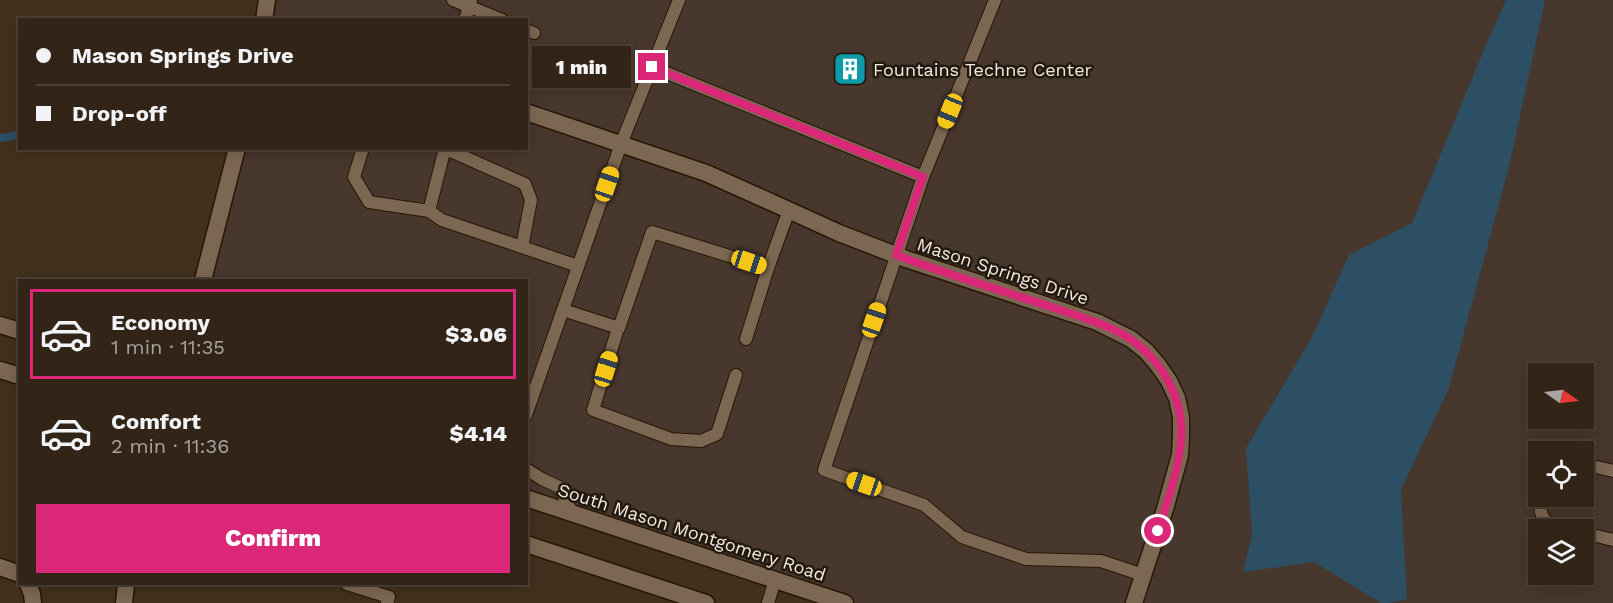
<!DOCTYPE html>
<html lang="en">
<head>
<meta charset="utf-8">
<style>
	body { margin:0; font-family:"Work Sans",sans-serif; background:#3d3023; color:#f1f3f6; height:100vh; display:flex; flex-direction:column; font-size:22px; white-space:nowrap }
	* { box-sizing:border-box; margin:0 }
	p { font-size:20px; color:#a8a4a1 }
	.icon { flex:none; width:33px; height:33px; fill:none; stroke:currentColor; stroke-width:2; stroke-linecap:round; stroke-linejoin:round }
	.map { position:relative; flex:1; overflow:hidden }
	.sheet { position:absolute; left:18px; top:279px; width:510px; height:306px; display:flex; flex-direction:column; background:#322416; border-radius:0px; box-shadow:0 3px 15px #0003,0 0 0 2px #4d4135 }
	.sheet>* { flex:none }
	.top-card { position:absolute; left:18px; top:18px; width:510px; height:132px; border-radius:0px; box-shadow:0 3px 15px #0003,0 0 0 2px #4d4135; display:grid; align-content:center; height:132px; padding:0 18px; background:#322416 }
	.needle { width:39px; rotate:104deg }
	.controls { position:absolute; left:1528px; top:363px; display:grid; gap:12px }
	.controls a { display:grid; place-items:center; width:66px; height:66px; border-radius:0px; background:#322416; box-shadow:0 3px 15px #0003,0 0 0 2px #4d4135; font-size:30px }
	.end { position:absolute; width:27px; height:27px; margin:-14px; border:8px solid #db2777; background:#fff; box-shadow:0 0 0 3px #fff }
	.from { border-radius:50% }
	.bubble { position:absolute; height:42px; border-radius:0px; background:#322416; box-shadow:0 3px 15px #0003,0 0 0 2px #4d4135; font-size:20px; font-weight:800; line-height:42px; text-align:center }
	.car { position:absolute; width:18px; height:36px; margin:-18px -9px; border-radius:8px; box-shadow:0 0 4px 2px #0007; background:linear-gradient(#f5c518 24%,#345 0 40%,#f5c518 0 76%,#345 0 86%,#f5c518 0) }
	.top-card b { display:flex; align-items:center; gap:21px; height:57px; font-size:22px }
	.top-card b+b { border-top:2px solid #4d4135 }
	.top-card i { width:15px; height:15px; background:#f1f3f6 }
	ul { padding:10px 0 0; list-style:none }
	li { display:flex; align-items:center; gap:18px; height:90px; margin:0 12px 9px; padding:0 6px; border:3px solid transparent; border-radius:0px }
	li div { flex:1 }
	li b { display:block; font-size:22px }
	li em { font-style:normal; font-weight:800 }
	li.current { border-color:#db2777 }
	li>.icon { width:54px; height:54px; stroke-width:1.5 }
	.action { display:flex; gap:12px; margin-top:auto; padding:12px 18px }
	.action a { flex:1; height:69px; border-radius:0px; background:#db2777; color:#fff; font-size:24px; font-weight:800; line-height:69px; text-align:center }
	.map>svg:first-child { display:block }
</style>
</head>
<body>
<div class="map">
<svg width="1613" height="603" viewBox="0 0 1613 603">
	<rect width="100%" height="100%" fill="#42301d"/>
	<path fill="#48372d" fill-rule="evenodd" d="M267,0H1613V603H845L527,498L526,280H203L237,149L526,148V20L264,19ZM1539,374H1584V418H1539ZM1539,452H1584V496H1539ZM1539,530H1584V574H1539Z"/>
	<path fill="#2d4f63" d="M1506,0H1545L1509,167L1449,388L1401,490L1407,599L1389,603H1381L1314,562L1243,572L1252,535L1246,448L1312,337L1349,255L1412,223L1489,38Z"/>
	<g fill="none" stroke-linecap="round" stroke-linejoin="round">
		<path stroke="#2d4f63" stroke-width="8" d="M0,138L20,135"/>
		<g stroke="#281705" stroke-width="14">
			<path id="service" d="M453,0L502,20
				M465,20L471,0
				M526,30L534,33
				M652,67L923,177L824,470L924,505L962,537L1026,559L1101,561L1143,575
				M363,148L354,177L369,202L429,211
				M444,148L525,184L531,200L522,247
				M445,148L429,211L442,220L578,266
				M923,177L995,0
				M563,310L619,328L652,232L768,268L789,210
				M618,328L593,410L671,439L701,441L717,434L736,375
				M746,339L768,268
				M526,415L621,144L679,0
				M1584,464L1613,471
				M526,469L542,479L559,487L573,514
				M1541,496C1537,520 1547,525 1568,530
				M1584,533L1613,540
				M347,584L389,597L387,603
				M768,603L775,580"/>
		</g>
		<g stroke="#281705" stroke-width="19">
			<path id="minor" d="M264,20L267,0
				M526,112L706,173L773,203L839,233L906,259L1097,322L1131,339L1146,351L1158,365L1169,381L1177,398L1181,417V436L1180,455L1165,509L1134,603
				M203,280L237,148
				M0,567L20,574
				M28,584L32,594L33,603
				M124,603L126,584"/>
		</g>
		<g stroke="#281705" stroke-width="19">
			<path id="secondary" d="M0,325L20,331
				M0,370L20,376
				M526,498L845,603
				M526,544L706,603"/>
		</g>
		<use href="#service" stroke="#7c6752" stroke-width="12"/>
		<use href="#minor" stroke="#7c6752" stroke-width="16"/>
		<use href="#secondary" stroke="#7c6752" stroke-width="16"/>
	</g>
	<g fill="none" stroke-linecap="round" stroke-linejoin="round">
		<path stroke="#db2777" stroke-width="8" d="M652,67L923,177L896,255C946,274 997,289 1048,306C1075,315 1108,324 1132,340C1157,358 1175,385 1180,415C1186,452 1169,496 1158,531"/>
	</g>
	<defs>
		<g id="building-square" transform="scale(1.725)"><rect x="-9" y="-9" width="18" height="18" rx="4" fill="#0f9aa8" stroke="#221a11"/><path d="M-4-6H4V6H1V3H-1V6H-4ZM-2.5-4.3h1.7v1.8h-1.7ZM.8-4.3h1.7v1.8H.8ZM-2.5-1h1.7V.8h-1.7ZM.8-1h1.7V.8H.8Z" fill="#fff"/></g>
	</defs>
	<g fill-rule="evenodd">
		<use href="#building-square" x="850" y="69"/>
	</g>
	<g text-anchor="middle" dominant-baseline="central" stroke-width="5" stroke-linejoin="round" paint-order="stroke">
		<g font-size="18" fill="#f5e9dd" stroke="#221a11" text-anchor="start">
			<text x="873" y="69">Fountains Techne Center</text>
		</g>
		<g font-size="18" fill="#f5e9dd" stroke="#221a11">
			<text transform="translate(1003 271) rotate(18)">Mason Springs Drive</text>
			<text transform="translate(692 532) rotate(18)">South Mason Montgomery Road</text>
		</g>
	</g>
</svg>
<div class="controls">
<a><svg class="needle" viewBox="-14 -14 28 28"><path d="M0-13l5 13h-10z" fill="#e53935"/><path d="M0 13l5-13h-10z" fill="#a8a4a1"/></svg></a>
<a><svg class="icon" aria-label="locate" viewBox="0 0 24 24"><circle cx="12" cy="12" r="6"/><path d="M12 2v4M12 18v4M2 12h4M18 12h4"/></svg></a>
<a><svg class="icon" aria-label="layers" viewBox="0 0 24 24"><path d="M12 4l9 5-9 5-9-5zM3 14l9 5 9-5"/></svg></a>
</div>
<i class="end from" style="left:1158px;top:531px"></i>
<i class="end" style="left:652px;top:67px"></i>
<div class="bubble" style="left:532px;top:46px;width:99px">1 min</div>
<i class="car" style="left:950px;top:111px;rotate:202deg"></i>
<i class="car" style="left:607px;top:184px;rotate:19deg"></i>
<i class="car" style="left:749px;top:262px;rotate:108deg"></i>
<i class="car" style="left:874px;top:320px;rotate:19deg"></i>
<i class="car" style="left:606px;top:369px;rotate:17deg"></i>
<i class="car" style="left:864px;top:484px;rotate:289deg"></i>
<div class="top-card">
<b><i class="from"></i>Mason Springs Drive</b>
<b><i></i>Drop-off</b>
</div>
<section class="sheet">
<ul>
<li class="current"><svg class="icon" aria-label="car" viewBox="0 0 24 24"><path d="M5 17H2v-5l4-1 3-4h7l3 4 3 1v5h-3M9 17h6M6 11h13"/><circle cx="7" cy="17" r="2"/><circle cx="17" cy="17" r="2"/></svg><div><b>Economy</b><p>1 min · 11:35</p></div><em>$3.06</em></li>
<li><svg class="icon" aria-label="car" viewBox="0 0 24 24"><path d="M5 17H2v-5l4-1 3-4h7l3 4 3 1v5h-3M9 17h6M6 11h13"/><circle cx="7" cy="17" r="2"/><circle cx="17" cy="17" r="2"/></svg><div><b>Comfort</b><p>2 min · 11:36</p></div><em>$4.14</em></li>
</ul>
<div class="action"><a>Confirm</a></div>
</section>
</div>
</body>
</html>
